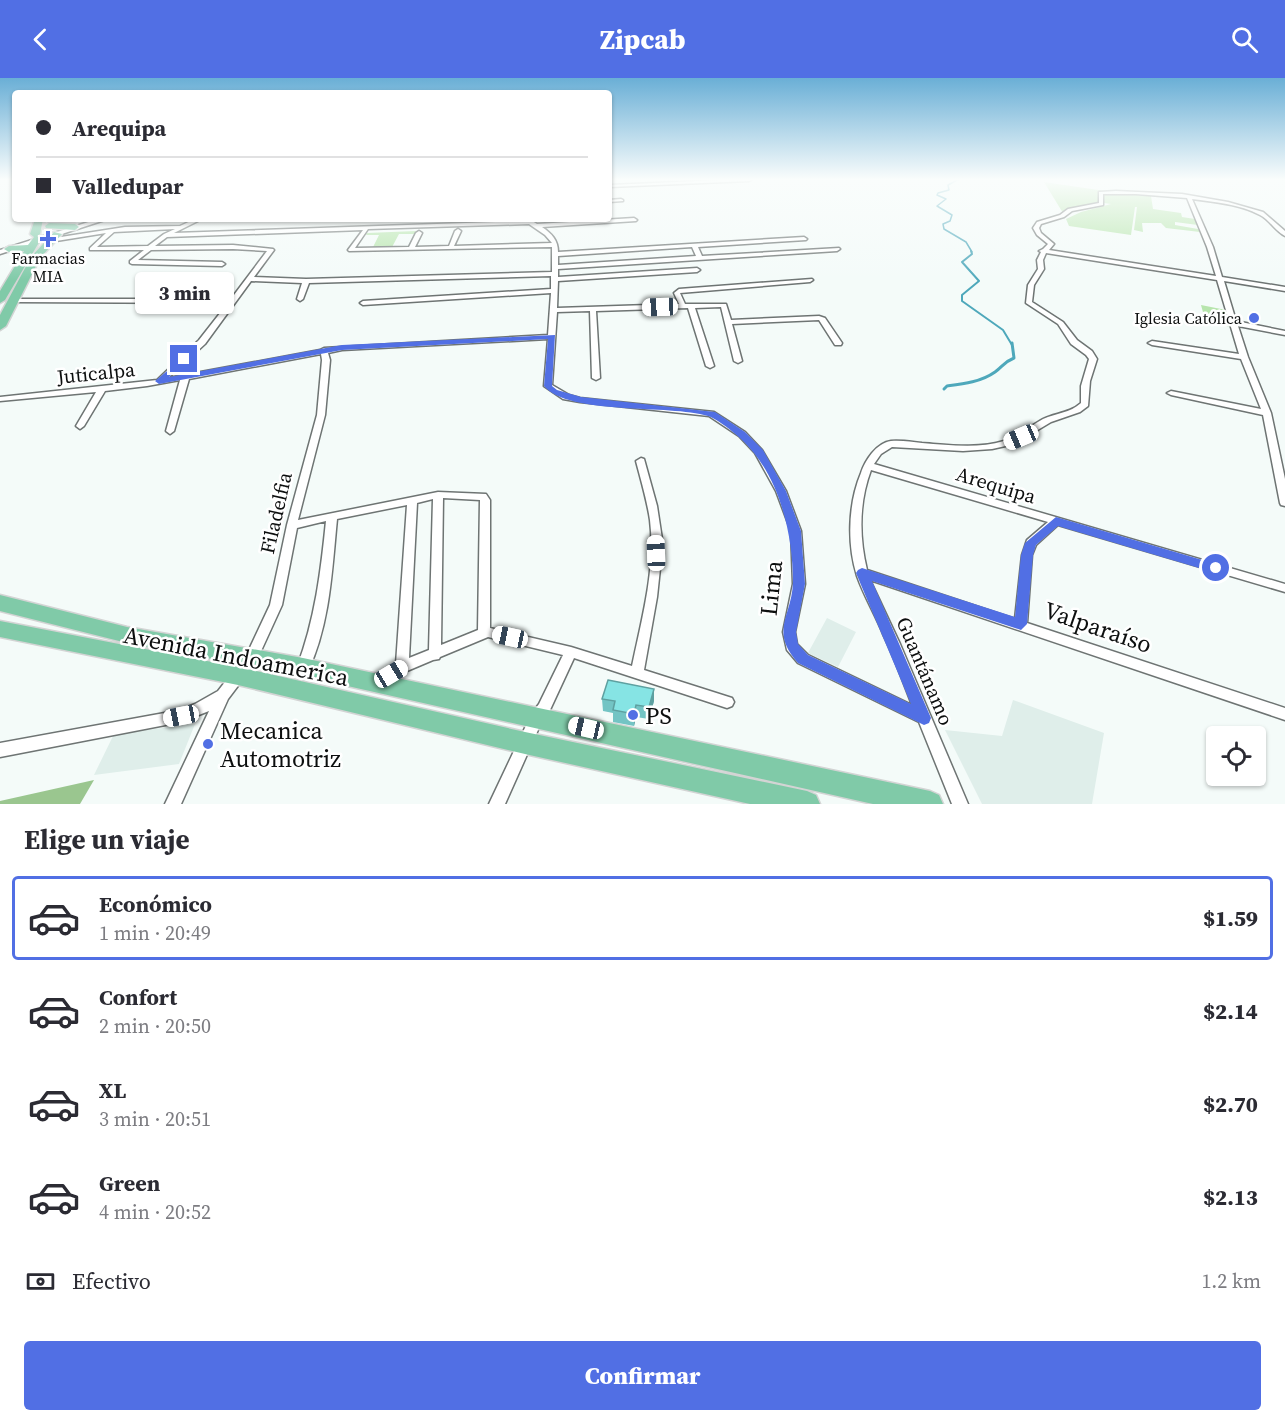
<!DOCTYPE html>
<html lang="es">
<head>
<meta charset="utf-8">
<style>
	body { margin:0; font-family:"Source Serif 4",serif; background:#f2f2f3; color:#2b2b33; height:100vh; display:flex; flex-direction:column; font-size:22px; white-space:nowrap }
	* { box-sizing:border-box; margin:0 }
	p { font-size:20px; color:#7c7c81 }
	.icon { flex:none; width:33px; height:33px; fill:none; stroke:currentColor; stroke-width:2; stroke-linecap:round; stroke-linejoin:round }
	.map { position:relative; height:726px; overflow:hidden }
	.drawer { display:flex; flex-direction:column; background:#fff; flex:1 }
	.drawer>* { flex:none }
	.hud { position:absolute; left:12px; top:12px; width:600px; height:132px; border-radius:6px; box-shadow:0 2px 4px #0004; display:grid; align-content:center; height:132px; padding:0 24px; background:#fff }
	.tools { position:absolute; left:1206px; top:648px; display:grid; gap:12px }
	.tools a { display:grid; place-items:center; width:60px; height:60px; border-radius:6px; background:#fff; box-shadow:0 2px 4px #0004; font-size:30px }
	.end { position:absolute; width:27px; height:27px; margin:-14px; border:8px solid #516fe4; background:#fff; box-shadow:0 0 0 3px #fff }
	.from { border-radius:50% }
	.bubble { position:absolute; height:42px; border-radius:6px; background:#fff; box-shadow:0 2px 4px #0004; font-size:20px; font-weight:800; line-height:42px; text-align:center }
	.car { position:absolute; width:18px; height:36px; margin:-18px -9px; border-radius:8px; box-shadow:0 0 4px 2px #0007; background:linear-gradient(#fff 24%,#345 0 40%,#fff 0 76%,#345 0 86%,#fff 0) }
	.hud b { display:flex; align-items:center; gap:21px; height:57px; font-size:22px }
	.hud b+b { border-top:2px solid #e1e1e2 }
	.hud i { width:15px; height:15px; background:#2b2b33 }
	ul { padding:0; list-style:none }
	li { display:flex; align-items:center; gap:18px; height:84px; margin:0 12px 9px; padding:0 12px; border:3px solid transparent; border-radius:6px }
	li div { flex:1 }
	li b { display:block; font-size:22px }
	li em { font-style:normal; font-weight:800 }
	li.current { border-color:#516fe4 }
	li>.icon { width:54px; height:54px; stroke-width:1.5 }
	h2 { padding:0 24px; font-size:27px; line-height:72px }
	.pay { display:flex; align-items:center; gap:15px; height:66px; padding:0 24px; font-size:22px }
	.pay p { margin-inline-start:auto }
	.cta { display:flex; gap:12px; margin-top:auto; padding:12px 24px }
	.cta a { flex:1; height:69px; border-radius:6px; background:#516fe4; color:#fff; font-size:24px; font-weight:800; line-height:69px; text-align:center }
	header { display:flex; justify-content:space-between; align-items:center; height:78px; padding:0 24px; background:#516fe4; color:#fff; font-size:27px; font-weight:800 }
	.map>svg:first-child { display:block }
</style>
</head>
<body>
<header><svg class="icon" aria-label="back" viewBox="0 0 24 24"><path d="M15 5l-7 7 7 7"/></svg>Zipcab<svg class="icon" aria-label="search" viewBox="0 0 24 24"><circle cx="10" cy="10" r="6"/><path d="M15 15l6 6"/></svg></header>
<div class="map">
<svg width="1285" height="726" viewBox="0 0 1285 726">
	<rect width="100%" height="100%" fill="#f4fbf9"/>
	<path fill="#dfeeea" d="M827,540L856,554L838,589L808,575Z
		M1013,622L1104,655L1092,726H982L945,652L1002,658Z
		M195,646L179,686L94,697L114,656Z"/>
	<path fill="#b7e5ad" d="M1044,104L1112,114H1099L1098,124L1068,131L1063,135Z
		M1108,115L1151,118L1153,131L1181,135L1182,139L1195,141L1198,147L1175,144V147L1198,151L1200,154L1166,150L1161,145H1142L1143,154L1134,152L1137,129H1135L1131,157L1069,148L1066,141L1081,134L1111,126L1104,125L1101,117Z
		M416,153L414,156H399L391,171H372L379,157H366L367,155Z
		M1201,227L1226,232L1233,249L1206,245Z"/>
	<path fill="#9ac68f" d="M94,702L80,726H0V723Z"/>
	<g fill="none" stroke-linecap="round" stroke-linejoin="round">
		<path stroke="#4ea8bb" stroke-width="1.5" d="M959,101L948,107L949,112L938,115L937,117L946,121L937,128L952,137L950,143L943,146L944,151L966,164L972,174"/>
		<path stroke="#4ea8bb" stroke-width="2" d="M971,173L972,176L962,184L979,203L962,217V223L1003,252L1012,267"/>
		<path stroke="#4ea8bb" stroke-width="3" d="M944,311L947,308C963,306 981,304 995,294C1003,288 1004,284 1014,280L1012,265"/>
		<path stroke="#d1d8d6" stroke-width="8" stroke-dasharray="8 4.5" stroke-linecap="butt" d="M31,174L38,162L43,141"/>
		<path stroke="#d1d8d6" stroke-width="10" stroke-dasharray="10 5" stroke-linecap="butt" d="M20,206L15,205L32,173"/>
		<g stroke="#6e7473" stroke-width="3">
			<path id="minor" d="M743,101L751,102L749,103L609,109V107Z
				M1116,113L1182,116L1228,124L1263,134L1285,153V158C1275,153 1270,142 1260,137C1240,126 1214,124 1192,121L1213,169L1222,199L1285,209V213L1224,203L1236,243L1285,253V257L1238,248L1248,279L1271,335L1285,401V428L1281,427L1280,425L1263,337L1171,317L1167,315L1171,313L1261,331L1241,281L1152,267L1148,265L1152,263L1239,276L1217,202L1046,175L1043,182L1044,191L1034,207L1032,224L1063,244L1077,262L1092,273L1097,281L1090,303L1088,328L1080,334L1051,344L1021,362L1010,367L992,371L963,373L892,369L881,376L874,386L1285,506V514L1058,447L1036,467L1032,477L1027,545L1285,630V642L870,502L900,566L968,726H952L919,644L798,585L787,572L783,554L793,506L791,453L776,413L755,375L739,358L709,338L580,324L563,321L544,308L548,261L342,272L328,275L330,282L325,337L298,442L438,414L486,416L490,422V550L571,569L632,588C642,540 656,491 650,442C647,422 641,402 636,383L641,380L644,381L657,428L662,461L661,481L657,519L644,592L732,620L734,624L732,628L727,630L574,580L549,634L542,643L505,726H489L532,635L539,626L563,577L488,559L440,579L439,581L433,582L407,593L383,606L378,608L373,606L371,602L373,598L396,586L407,427L337,441C332,492 330,546 308,593L303,595L298,593L297,589C315,542 321,493 326,443L297,450L282,527L256,584L228,621L181,726H165L209,633L181,644L0,679V665L181,632L195,626L218,613L247,576L270,527L287,447L317,337L322,282L321,276L189,301L174,353L170,356L166,353L180,302L147,308L105,313L84,348L80,351L76,348L96,314L0,323V319L157,302L199,262L228,225L13,224L10,222L11,221H231L267,173L233,171L151,172L138,182L222,184L225,186L222,188L132,186L130,185V183L144,172H90V170L106,155L50,164L48,163V161L125,149L180,148L195,141H202L174,155L524,143L522,141H529L537,146L634,140L637,142L636,143L542,149C552,156 558,162 558,174L804,159L807,161L806,162L698,169L702,178L839,170L840,171L837,173L558,191V199L697,190L700,192L697,194L558,203L557,230L679,226L674,215L679,211L812,201L813,202L810,204L680,215L685,226H726L731,242L819,238L825,240L842,265L841,267H835L819,242L732,246L742,283L738,285L734,283L721,229L695,230L714,288L710,290L706,288L688,230L596,233L600,300L596,302L592,300L590,233L557,234L552,307L569,317L580,320L714,334L745,354L762,372L786,413L801,453L805,506L795,554L797,566L808,577L912,627C903,603 894,579 883,556C875,536 864,518 857,498C847,466 848,426 861,395C865,383 876,365 891,363C901,362 912,364 922,365C949,367 978,371 1004,363C1018,359 1030,348 1043,341C1056,335 1070,335 1081,325V308L1089,281L1086,277L1071,266L1058,246L1026,225L1028,207L1038,191L1037,182L1041,174L1039,173L1043,171L1048,166L1037,157L1033,150L1037,144L1060,137L1068,131L1099,125V114ZM1103,116H1136L1187,120L1207,169L1216,198L1049,172L1054,166L1041,155L1039,150L1041,146L1064,139L1072,133L1103,127ZM529,146L545,157L552,165L454,168L461,153L458,151L455,153L449,168L415,169L422,155L419,153L416,155L409,169L355,170L368,151ZM175,151L164,156L148,168L97,169L114,154ZM363,152L348,172L349,173L552,169V194L306,201L254,199L274,172L273,171L233,167L155,168L167,159ZM692,169L696,178L558,187V178ZM551,198V211L363,223L360,225L363,227L551,215L548,257L324,270L320,272L168,300L205,266L251,203L302,205L297,221L300,223L303,221L309,205ZM871,392L1048,444L1027,462L1022,477L1015,541L867,492C859,459 859,424 871,392ZM443,420L480,422L478,552L441,567ZM433,421L429,572L409,580L417,425Z
				M621,121L623,122V123L609,124V122Z"/>
		</g>
		<g stroke="#6e7473" stroke-width="3">
			<path id="tertiary" d="M98,141H108L0,176V172Z"/>
		</g>
		<g stroke="#d3d4d4" stroke-width="3">
			<path id="primary" d="M35,141H43L40,156L37,158L41,161L5,222L0,225V213L24,173L9,174L4,171L9,168L28,167L34,159L30,156Z
				M49,145L75,146L79,149L75,152L46,150L45,148Z
				M54,154L62,156L40,180L6,248L0,252V237L31,179Z
				M0,517L127,549L303,580L930,713L939,717L943,726H873L303,598L127,565L0,533Z
				M0,543L238,589L525,654L807,713L816,717L820,726H750L525,676L238,607L0,559Z"/>
		</g>
		<use href="#minor" fill="#fff" fill-rule="evenodd"/>
		<use href="#tertiary" fill="#fff" fill-rule="evenodd"/>
		<use href="#primary" fill="#80caa8" fill-rule="evenodd"/>
	</g>
	<path fill="#73c4c4" d="M654,611V623L649,641L636,639L634,648L613,644V635L603,633L602,621Z"/>
	<path fill="#5ea0a0" d="M654,611V623L649,641V629Z
		M636,627V639L634,648V636Z"/>
	<path fill="#86e4e4" stroke="#5ea0a0" stroke-width="1.5" d="M608,602L654,611L649,629L636,627L634,636L613,632L615,623L602,621Z"/>
	<linearGradient id="sky" x2="0" y2="1"><stop stop-color="#6aafd6"/><stop offset="0.5" stop-color="#fafdfc"/><stop offset="1" stop-color="#fafdfc" stop-opacity="0"/></linearGradient>
	<rect width="1285" height="203" fill="url(#sky)"/>
	<path fill="#516fe4" d="M555,257L552,308L557,312L581,319L715,334L745,354L763,372L786,413L801,453L805,506L796,554L798,566L808,577L911,626L856,495L858,492L862,490L1015,539L1021,477L1025,465L1056,439L1216,486L1222,490L1216,495L1058,448L1036,467L1033,477L1027,546L1021,552L872,503L931,640L929,645L924,647L798,585C769,552 792,539 793,504C793,461 782,410 754,375C745,363 722,343 708,338C669,326 570,338 544,308L548,261L342,272L159,306L155,303L184,279L187,280V283L169,299L342,267Z"/>
	<g fill="#516fe4" stroke="#fff" stroke-width="2">
		<path d="M45 152h6v6h6v6h-6v6h-6v-6h-6v-6h6z"/>
		<circle cx="1254" cy="240" r="6"/>
		<circle cx="633" cy="637" r="6"/>
		<circle cx="208" cy="666" r="6"/>
	</g>
	<g text-anchor="middle" dominant-baseline="central" stroke-width="5" stroke-linejoin="round" paint-order="stroke">
		<g font-size="16" fill="#0d0f0f" stroke="#fff">
			<text x="48" y="180">Farmacias<tspan x="48" dy="18">MIA</tspan></text>
			<text x="1242" y="240" text-anchor="end">Iglesia Católica</text>
		</g>
		<g font-size="20" fill="#0d0f0f" stroke="#fff">
			<text transform="translate(96 295) rotate(-6)">Juticalpa</text>
			<text transform="translate(996 407) rotate(17)">Arequipa</text>
			<text transform="translate(276 435) rotate(-77)">Filadelfia</text>
			<text transform="translate(925 593) rotate(67)">Guantánamo</text>
		</g>
		<g font-size="24" fill="#0d0f0f" stroke="#fff">
			<text transform="translate(771 510) rotate(-84)">Lima</text>
			<text transform="translate(1098 549) rotate(19)">Valparaíso</text>
			<text transform="translate(236 578) rotate(11)">Avenida Indoamerica</text>
		</g>
		<g font-size="24" fill="#0d0f0f" stroke="#fff" text-anchor="start">
			<text x="645" y="637">PS</text>
			<text x="220" y="652">Mecanica<tspan x="220" dy="28">Automotriz</tspan></text>
		</g>
	</g>
</svg>
<div class="tools">
<a><svg class="icon" aria-label="locate" viewBox="0 0 24 24"><circle cx="12" cy="12" r="6"/><path d="M12 2v4M12 18v4M2 12h4M18 12h4"/></svg></a>
</div>
<i class="end from" style="left:1216px;top:490px"></i>
<i class="end" style="left:184px;top:281px"></i>
<div class="bubble" style="left:135px;top:194px;width:99px">3 min</div>
<i class="car" style="left:660px;top:229px;rotate:268deg"></i>
<i class="car" style="left:1021px;top:359px;rotate:247deg"></i>
<i class="car" style="left:656px;top:475px;rotate:358deg"></i>
<i class="car" style="left:510px;top:559px;rotate:282deg"></i>
<i class="car" style="left:391px;top:596px;rotate:59deg"></i>
<i class="car" style="left:181px;top:638px;rotate:259deg"></i>
<i class="car" style="left:586px;top:650px;rotate:283deg"></i>
<div class="hud">
<b><i class="from"></i>Arequipa</b>
<b><i></i>Valledupar</b>
</div>
</div>
<section class="drawer">
<h2>Elige un viaje</h2>
<ul>
<li class="current"><svg class="icon" aria-label="car" viewBox="0 0 24 24"><path d="M5 17H2v-5l4-1 3-4h7l3 4 3 1v5h-3M9 17h6M6 11h13"/><circle cx="7" cy="17" r="2"/><circle cx="17" cy="17" r="2"/></svg><div><b>Económico</b><p>1 min · 20:49</p></div><em>$1.59</em></li>
<li><svg class="icon" aria-label="car" viewBox="0 0 24 24"><path d="M5 17H2v-5l4-1 3-4h7l3 4 3 1v5h-3M9 17h6M6 11h13"/><circle cx="7" cy="17" r="2"/><circle cx="17" cy="17" r="2"/></svg><div><b>Confort</b><p>2 min · 20:50</p></div><em>$2.14</em></li>
<li><svg class="icon" aria-label="car" viewBox="0 0 24 24"><path d="M5 17H2v-5l4-1 3-4h7l3 4 3 1v5h-3M9 17h6M6 11h13"/><circle cx="7" cy="17" r="2"/><circle cx="17" cy="17" r="2"/></svg><div><b>XL</b><p>3 min · 20:51</p></div><em>$2.70</em></li>
<li><svg class="icon" aria-label="car" viewBox="0 0 24 24"><path d="M5 17H2v-5l4-1 3-4h7l3 4 3 1v5h-3M9 17h6M6 11h13"/><circle cx="7" cy="17" r="2"/><circle cx="17" cy="17" r="2"/></svg><div><b>Green</b><p>4 min · 20:52</p></div><em>$2.13</em></li>
</ul>
<div class="pay"><svg class="icon" aria-label="cash" viewBox="0 0 24 24"><path d="M3 7h18v10H3z"/><circle cx="12" cy="12" r="2"/></svg>Efectivo<p>1.2 km</p></div>
<div class="cta"><a>Confirmar</a></div>
</section>
</body>
</html>
